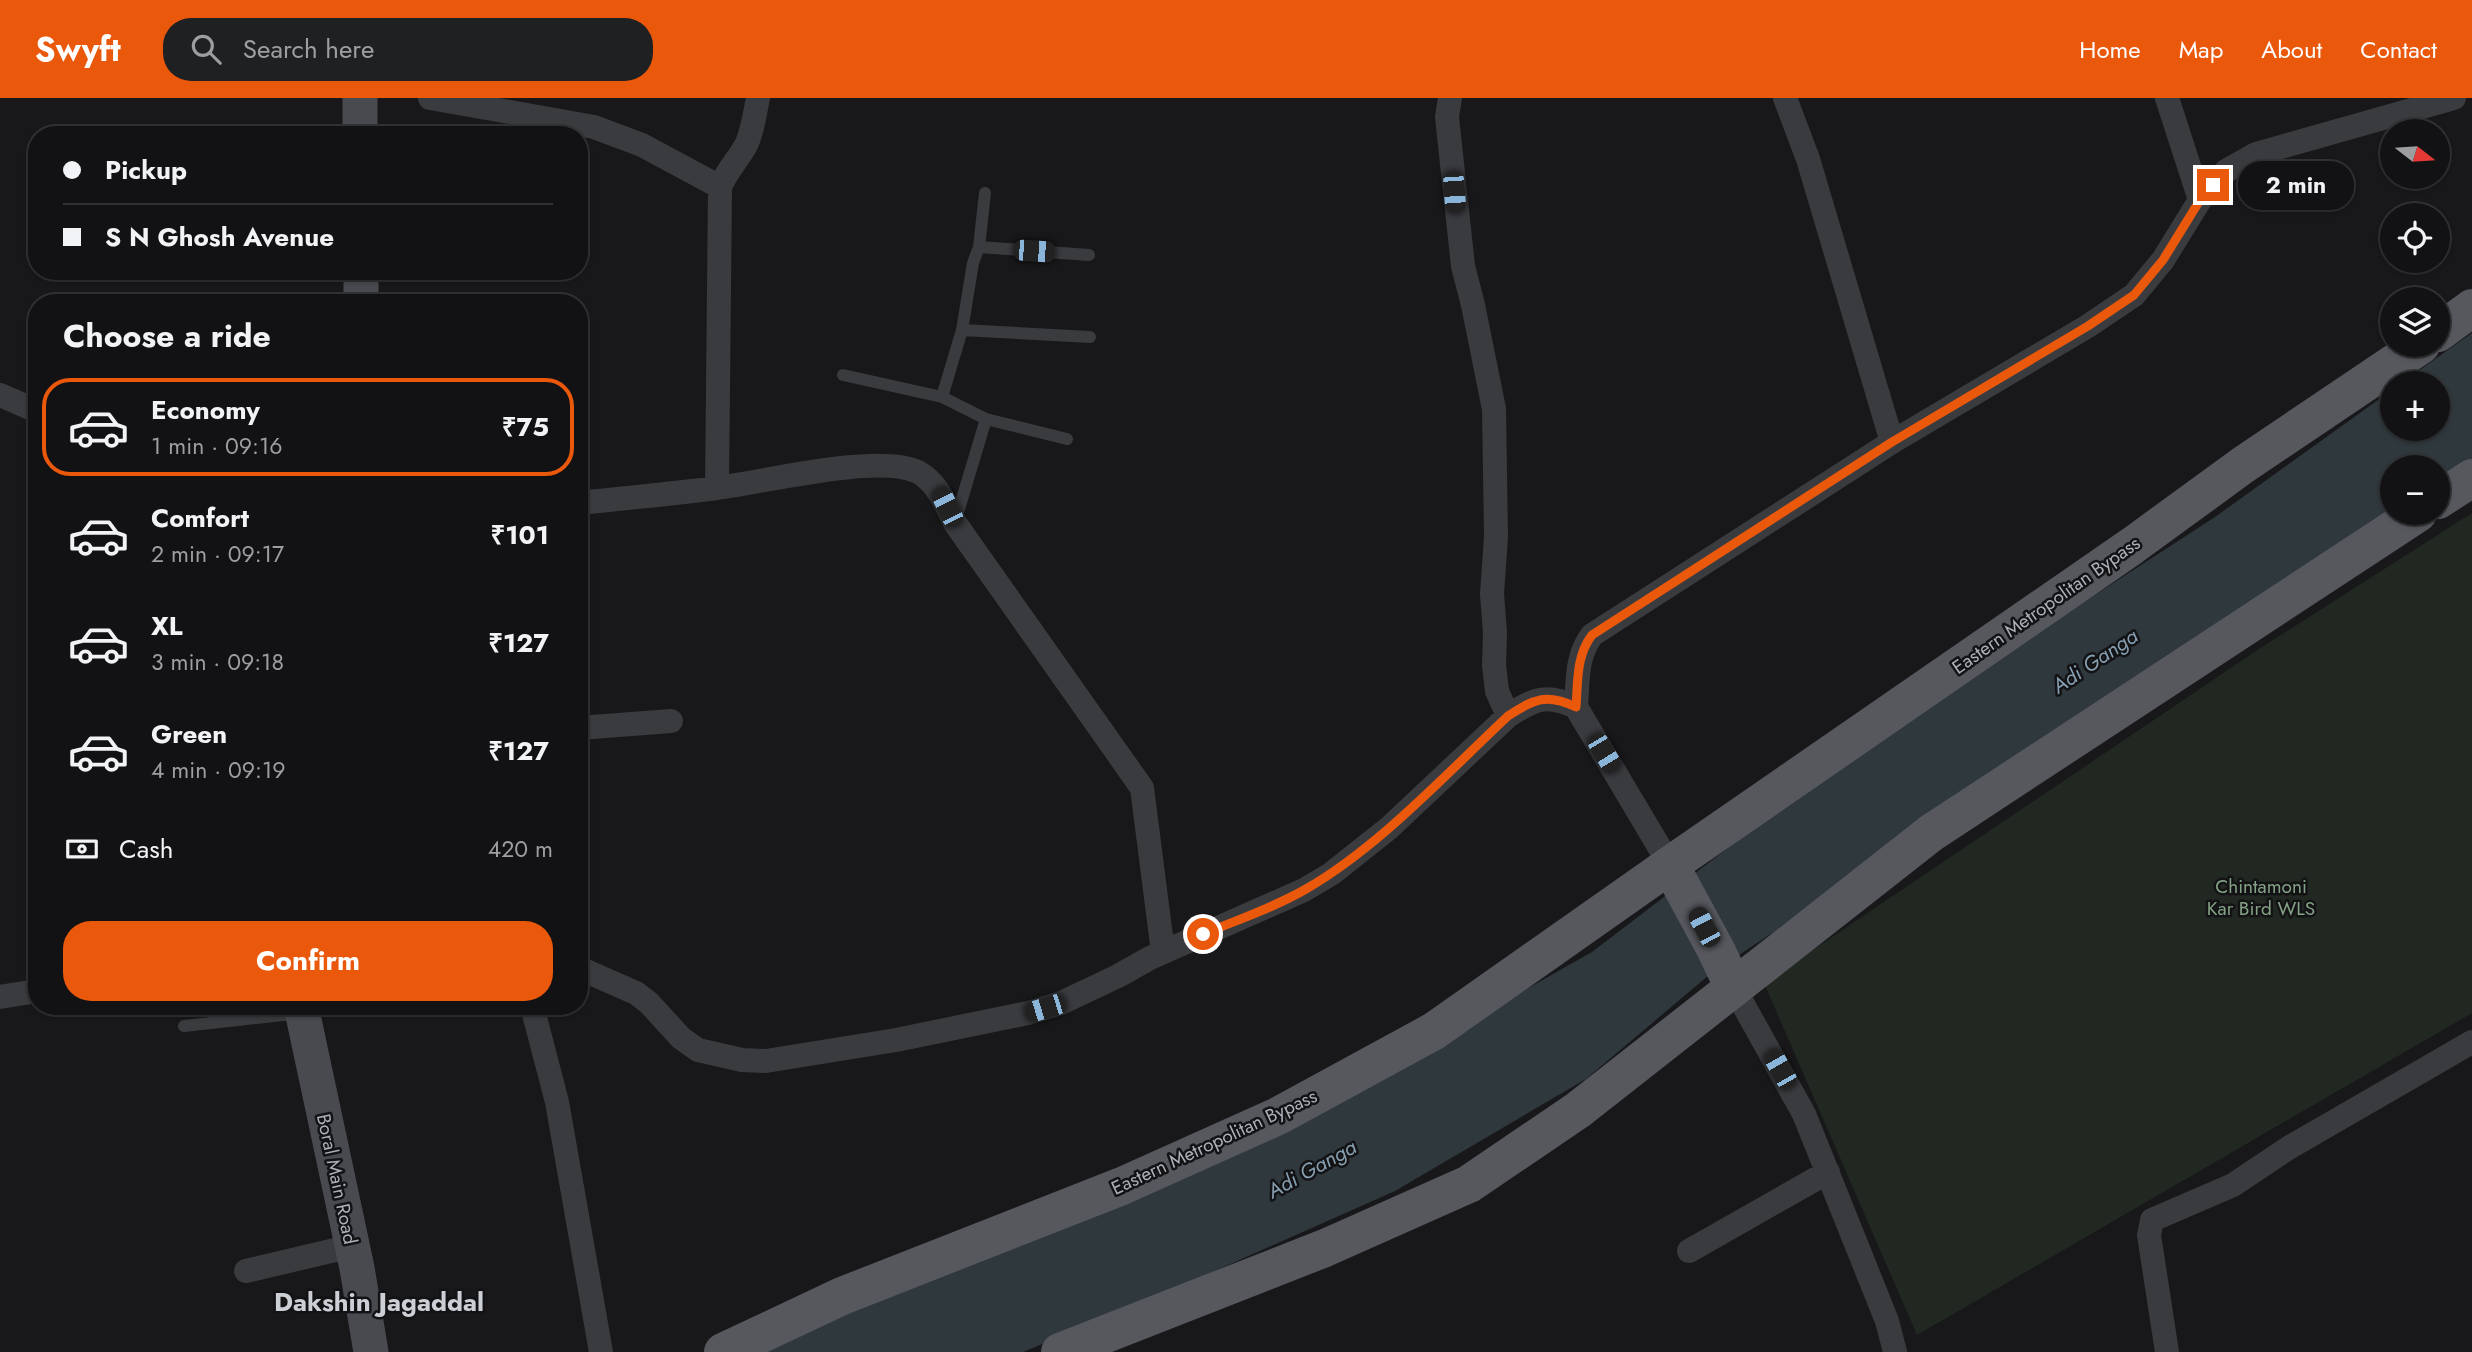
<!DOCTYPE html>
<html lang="en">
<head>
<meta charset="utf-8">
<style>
	body { margin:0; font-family:Jost,sans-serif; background:#1f2022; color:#f1f3f6; height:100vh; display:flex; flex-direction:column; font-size:26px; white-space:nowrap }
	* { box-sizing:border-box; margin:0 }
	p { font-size:23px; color:#9c9ea0 }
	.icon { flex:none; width:38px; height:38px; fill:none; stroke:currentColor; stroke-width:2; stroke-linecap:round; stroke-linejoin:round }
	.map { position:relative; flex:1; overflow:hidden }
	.details { position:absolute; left:28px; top:196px; width:560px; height:721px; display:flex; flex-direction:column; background:#121214; border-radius:28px; box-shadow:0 2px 5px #0004,0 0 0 2px #313234 }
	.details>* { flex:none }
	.banner { position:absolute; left:28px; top:28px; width:560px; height:154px; border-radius:28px; box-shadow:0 2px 5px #0004,0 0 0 2px #313234; display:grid; align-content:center; height:154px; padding:0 35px; background:#121214 }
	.needle { width:46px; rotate:107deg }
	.tools { position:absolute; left:2380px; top:21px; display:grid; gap:14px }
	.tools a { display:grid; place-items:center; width:70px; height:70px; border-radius:50%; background:#121214; box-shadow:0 2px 5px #0004,0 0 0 2px #313234; font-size:35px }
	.end { position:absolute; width:32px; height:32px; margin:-16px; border:9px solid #ea580c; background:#fff; box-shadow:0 0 0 4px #fff }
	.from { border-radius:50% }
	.bubble { position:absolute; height:49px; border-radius:24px; background:#121214; box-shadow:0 2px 5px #0004,0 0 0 2px #313234; font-size:23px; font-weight:700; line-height:49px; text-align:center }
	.car { position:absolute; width:21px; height:42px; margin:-21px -10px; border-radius:9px; box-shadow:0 0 5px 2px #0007; background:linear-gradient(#222 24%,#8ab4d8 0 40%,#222 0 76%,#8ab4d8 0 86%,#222 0) }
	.banner b { display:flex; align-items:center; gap:24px; height:66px; font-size:26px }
	.banner b+b { border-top:2px solid #313234 }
	.banner i { width:18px; height:18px; background:#f1f3f6 }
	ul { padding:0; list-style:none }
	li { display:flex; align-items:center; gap:21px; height:98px; margin:0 14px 10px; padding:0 21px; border:4px solid transparent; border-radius:28px }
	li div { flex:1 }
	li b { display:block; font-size:26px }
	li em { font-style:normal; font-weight:700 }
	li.current { border-color:#ea580c }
	li>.icon { width:63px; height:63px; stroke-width:1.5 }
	h2 { padding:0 35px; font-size:32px; line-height:84px }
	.pay { display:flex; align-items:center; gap:18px; height:77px; padding:0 35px; font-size:26px }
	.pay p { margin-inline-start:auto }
	.button { display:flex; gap:14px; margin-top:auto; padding:14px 35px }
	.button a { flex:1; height:80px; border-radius:28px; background:#ea580c; color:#fff; font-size:28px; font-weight:700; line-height:80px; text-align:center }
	header { display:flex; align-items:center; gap:42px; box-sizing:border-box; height:98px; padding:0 35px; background:#ea580c; color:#fff }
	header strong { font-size:33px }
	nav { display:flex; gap:38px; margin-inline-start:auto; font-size:24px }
	.search { width:490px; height:63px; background:#1f2022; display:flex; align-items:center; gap:18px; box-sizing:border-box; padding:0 24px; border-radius:28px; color:#9c9ea0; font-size:26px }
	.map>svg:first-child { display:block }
</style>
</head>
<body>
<header>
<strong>Swyft</strong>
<div class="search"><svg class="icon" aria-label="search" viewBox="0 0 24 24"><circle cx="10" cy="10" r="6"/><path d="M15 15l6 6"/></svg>Search here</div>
<nav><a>Home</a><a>Map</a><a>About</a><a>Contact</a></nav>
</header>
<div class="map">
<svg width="2472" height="1254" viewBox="0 0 2472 1254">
	<rect width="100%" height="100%" fill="#18181a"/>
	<path fill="#212821" d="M2472,415V915L1917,1237L1764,885L2259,551Z"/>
	<path fill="#2f383d" d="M2472,235V369L2438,392V369H2392V415H2403L1709,877L1586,981L1395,1093L1181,1188L1023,1254H752L1250,1048L1592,854L1856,652L2215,419L2392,292V331H2438V285H2401Z"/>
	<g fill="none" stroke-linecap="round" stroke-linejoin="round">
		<path stroke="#3a3b3f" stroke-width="12" d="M979,149L985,95
			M962,232L1090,239
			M843,277L942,299L986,321L956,421
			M942,299L962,232L973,165L979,149L1089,157
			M986,321L1067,341
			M184,928L302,915"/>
		<path stroke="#3a3b3f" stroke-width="24" d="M430,0L594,29L642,47L720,89
			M1450,0L1447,19L1463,168L1473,207L1494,311L1496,439L1492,496L1495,535L1494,567L1497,593L1508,618
			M1785,0L1808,61L1892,344
			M2167,0L2200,102
			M0,297L37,313
			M717,390L720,89C727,72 739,61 747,45C753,31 755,14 758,0
			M579,405C625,400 672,396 717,390C765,384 878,355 918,374C937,384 946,407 955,425L1142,690L1163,854
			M1576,609C1578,583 1576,558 1592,537L1892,344L2088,228L2134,197L2163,162L2200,102L2226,73L2256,56L2454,0
			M579,630L671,623
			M579,870L636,895L649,905L681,940L698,952L742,962L766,963L896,942L1028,915L1061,905L1118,878L1150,860L1304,792L1331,776L1389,730L1508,618C1534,601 1546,595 1576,609L1670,767
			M1734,890L1804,1016L1887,1223L1895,1254
			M0,899L37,893
			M532,908L557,1004L601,1254
			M1689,1153L1828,1074
			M246,1173L352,1148
			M2167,1254L2149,1137L2152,1122L2233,1087L2290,1049L2472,944"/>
		<path stroke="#484a4f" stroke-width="35" d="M360,0V37
			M361,173V205
			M301,908L357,1170L371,1254"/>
		<path stroke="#56585e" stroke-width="38" d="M2438,235L2472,210
			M2438,402L2472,380
			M1670,767L1716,852L1734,890
			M723,1254L842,1198L1122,1088L1278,1018L1434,933L1670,767L2132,448L2243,367L2421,247
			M1060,1254L1325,1150L1469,1086L1578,1012L1931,735L2418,415"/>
	</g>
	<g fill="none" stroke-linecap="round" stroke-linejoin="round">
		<path stroke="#ea580c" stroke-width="9" d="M1203,836C1237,822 1273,810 1306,791C1379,749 1446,676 1508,618C1534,601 1546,595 1576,609C1578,583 1576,558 1592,537L1892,344L2088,228L2134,197L2163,162L2200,102L2213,87"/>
	</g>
	<g text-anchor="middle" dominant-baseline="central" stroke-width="5" stroke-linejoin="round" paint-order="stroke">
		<g font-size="19" fill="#acb0b9" stroke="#131315">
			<text transform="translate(2046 507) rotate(-35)">Eastern Metropolitan Bypass</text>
			<text transform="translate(1214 1044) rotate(-25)">Eastern Metropolitan Bypass</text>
			<text transform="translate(337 1081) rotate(78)">Boral Main Road</text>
		</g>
		<g font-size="19" fill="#84a285" stroke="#131315">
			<text x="2261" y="788">Chintamoni<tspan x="2261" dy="22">Kar Bird WLS</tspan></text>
		</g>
		<g font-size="21" font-style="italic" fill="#869fb1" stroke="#131315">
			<text transform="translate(2095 563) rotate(-34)">Adi Ganga</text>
			<text transform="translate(1312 1071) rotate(-29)">Adi Ganga</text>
		</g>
		<g font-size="26" font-weight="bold" fill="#cccfd5" stroke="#131315">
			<text x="379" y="1204">Dakshin Jagaddal</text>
		</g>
	</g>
</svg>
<div class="tools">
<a><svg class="needle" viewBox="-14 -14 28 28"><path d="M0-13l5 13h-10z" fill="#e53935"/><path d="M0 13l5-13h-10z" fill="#9c9ea0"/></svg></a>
<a><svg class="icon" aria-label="locate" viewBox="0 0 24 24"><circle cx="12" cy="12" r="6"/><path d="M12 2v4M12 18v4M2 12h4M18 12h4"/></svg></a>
<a><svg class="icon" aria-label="layers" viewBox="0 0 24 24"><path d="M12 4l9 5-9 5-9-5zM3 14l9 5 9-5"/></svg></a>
<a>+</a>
<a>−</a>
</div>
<i class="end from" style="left:1203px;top:836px"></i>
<i class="end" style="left:2213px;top:87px"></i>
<div class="bubble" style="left:2238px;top:63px;width:116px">2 min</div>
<i class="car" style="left:1454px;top:94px;rotate:176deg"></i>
<i class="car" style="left:1034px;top:153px;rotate:94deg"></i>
<i class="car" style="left:947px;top:409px;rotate:334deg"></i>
<i class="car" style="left:1604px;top:655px;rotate:149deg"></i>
<i class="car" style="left:1704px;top:829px;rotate:332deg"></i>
<i class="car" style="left:1045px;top:910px;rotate:253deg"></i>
<i class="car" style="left:1780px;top:971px;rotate:330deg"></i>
<div class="banner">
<b><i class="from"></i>Pickup</b>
<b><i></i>S N Ghosh Avenue</b>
</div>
<section class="details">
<h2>Choose a ride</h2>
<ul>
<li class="current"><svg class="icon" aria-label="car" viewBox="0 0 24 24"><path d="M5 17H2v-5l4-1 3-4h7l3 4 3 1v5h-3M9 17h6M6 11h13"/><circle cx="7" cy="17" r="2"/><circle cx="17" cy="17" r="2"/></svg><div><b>Economy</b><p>1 min · 09:16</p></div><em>₹75</em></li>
<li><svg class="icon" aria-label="car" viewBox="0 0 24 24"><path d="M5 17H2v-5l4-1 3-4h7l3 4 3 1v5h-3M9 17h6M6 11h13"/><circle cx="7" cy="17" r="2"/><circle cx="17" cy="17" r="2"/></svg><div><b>Comfort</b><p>2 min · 09:17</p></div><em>₹101</em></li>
<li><svg class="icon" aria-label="car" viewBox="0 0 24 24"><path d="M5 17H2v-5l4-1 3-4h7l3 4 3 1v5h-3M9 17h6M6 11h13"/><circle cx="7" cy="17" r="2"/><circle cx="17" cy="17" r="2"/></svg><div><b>XL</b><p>3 min · 09:18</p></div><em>₹127</em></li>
<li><svg class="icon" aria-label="car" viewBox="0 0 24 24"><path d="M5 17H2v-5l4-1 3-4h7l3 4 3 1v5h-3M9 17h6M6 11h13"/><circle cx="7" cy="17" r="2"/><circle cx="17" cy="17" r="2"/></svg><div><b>Green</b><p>4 min · 09:19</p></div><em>₹127</em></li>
</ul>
<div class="pay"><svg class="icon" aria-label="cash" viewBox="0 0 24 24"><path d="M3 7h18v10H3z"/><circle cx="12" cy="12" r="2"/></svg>Cash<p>420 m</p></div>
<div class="button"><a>Confirm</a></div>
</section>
</div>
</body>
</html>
